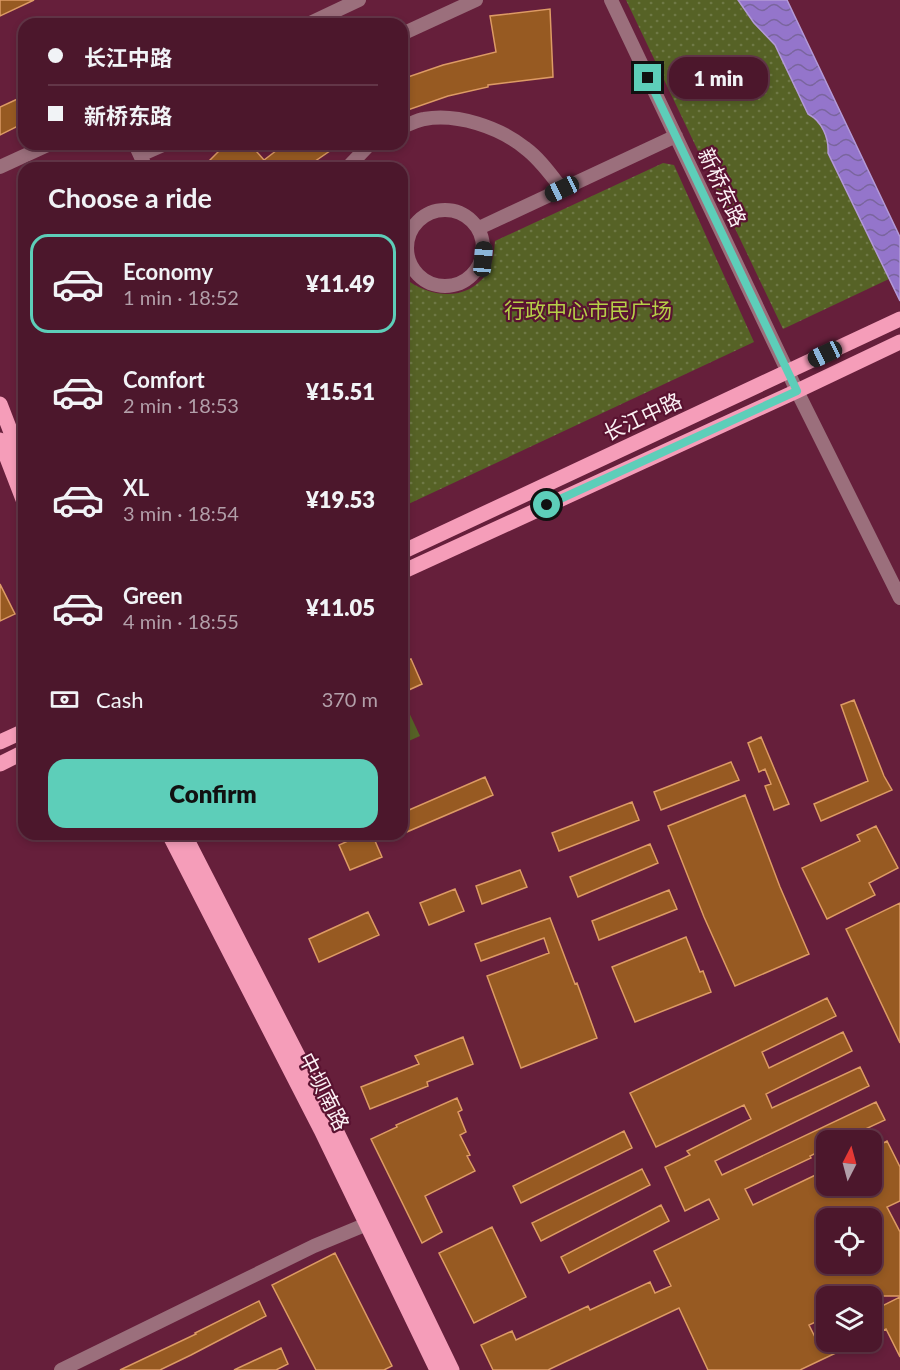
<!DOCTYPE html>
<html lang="en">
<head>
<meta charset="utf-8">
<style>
	body { margin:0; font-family:Lato,"Noto Sans SC",sans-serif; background:#562438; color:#f1f3f6; height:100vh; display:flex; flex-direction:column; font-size:22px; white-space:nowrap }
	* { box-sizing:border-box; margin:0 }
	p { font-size:20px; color:#b29fa9 }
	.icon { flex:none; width:33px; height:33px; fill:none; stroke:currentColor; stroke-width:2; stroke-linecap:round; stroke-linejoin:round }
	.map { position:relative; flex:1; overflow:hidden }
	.sheet { position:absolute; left:18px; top:162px; width:390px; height:678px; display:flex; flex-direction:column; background:#4c172c; border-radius:18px; box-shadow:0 3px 9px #0003,0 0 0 2px #633648 }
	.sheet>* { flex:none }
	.top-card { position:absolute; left:18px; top:18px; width:390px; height:132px; border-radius:18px; box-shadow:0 3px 9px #0003,0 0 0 2px #633648; display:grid; align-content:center; height:132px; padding:0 30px; background:#4c172c }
	.needle { width:39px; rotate:6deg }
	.tools { position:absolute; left:816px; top:1130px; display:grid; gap:12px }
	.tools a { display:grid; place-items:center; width:66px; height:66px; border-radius:12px; background:#4c172c; box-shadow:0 3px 9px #0003,0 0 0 2px #633648; font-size:30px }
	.end { position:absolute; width:27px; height:27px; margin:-14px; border:8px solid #5dceb9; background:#111; box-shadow:0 0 0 3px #111 }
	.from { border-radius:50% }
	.bubble { position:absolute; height:42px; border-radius:18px; background:#4c172c; box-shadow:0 3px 9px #0003,0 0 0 2px #633648; font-size:20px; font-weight:800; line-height:42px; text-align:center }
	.car { position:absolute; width:18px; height:36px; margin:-18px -9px; border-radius:8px; box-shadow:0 0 4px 2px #0007; background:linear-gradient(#222 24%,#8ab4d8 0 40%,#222 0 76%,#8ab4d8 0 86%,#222 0) }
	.top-card b { display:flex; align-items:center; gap:21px; height:57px; font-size:22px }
	.top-card b+b { border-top:2px solid #633648 }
	.top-card i { width:15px; height:15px; background:#f1f3f6 }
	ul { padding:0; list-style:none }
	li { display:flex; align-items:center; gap:18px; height:99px; margin:0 12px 9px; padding:0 18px; border:3px solid transparent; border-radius:18px }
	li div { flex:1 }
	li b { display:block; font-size:22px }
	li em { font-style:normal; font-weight:800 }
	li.active { border-color:#5dceb9 }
	li>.icon { width:54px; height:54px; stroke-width:1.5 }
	h2 { padding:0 30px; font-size:27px; line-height:72px }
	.pay { display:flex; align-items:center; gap:15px; height:66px; padding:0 30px; font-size:22px }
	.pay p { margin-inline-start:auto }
	.action { display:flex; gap:12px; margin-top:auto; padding:12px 30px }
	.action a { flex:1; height:69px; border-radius:18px; background:#5dceb9; color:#111; font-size:24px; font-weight:800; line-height:69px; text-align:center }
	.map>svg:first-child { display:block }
</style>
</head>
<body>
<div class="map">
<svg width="900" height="1370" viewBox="0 0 900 1370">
	<defs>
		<pattern id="park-dots" width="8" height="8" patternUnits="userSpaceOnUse" patternTransform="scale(1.5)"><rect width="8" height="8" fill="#566226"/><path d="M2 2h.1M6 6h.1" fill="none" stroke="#6f7946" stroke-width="1.8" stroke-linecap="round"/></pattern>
		<pattern id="water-waves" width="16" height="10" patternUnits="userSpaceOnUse" patternTransform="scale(1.5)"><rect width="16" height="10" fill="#9475cb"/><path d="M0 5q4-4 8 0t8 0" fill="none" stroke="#7a659e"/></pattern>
	</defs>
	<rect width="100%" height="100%" fill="#661f3b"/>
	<path fill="#566226" d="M407,708L420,736L402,744V710Z"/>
	<path fill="url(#park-dots)" d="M626,0H738L754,23L775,45L808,113C822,122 829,138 828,154L889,279L783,329Z
		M663,163L674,165L754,342L402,507V285L410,282C434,298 468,301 487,273C493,263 494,252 495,241Z"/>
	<path fill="url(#water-waves)" stroke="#b39ad7" stroke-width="1.5" d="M738,0H787L900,237V301L828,153C829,138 822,121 808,114L775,45L754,23Z"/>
	<path fill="#975a22" stroke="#dd9b65" stroke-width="1.5" fill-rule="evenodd" d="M0,0H34L0,16Z
		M550,9L553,77L488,85V87L448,96L402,112V79L443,65L496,52L490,16Z
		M24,96V123L0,135V107Z
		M226,144H250L264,160L285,144H340L305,168H202Z
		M0,584L15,614L0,621Z
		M411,659L422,684L402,693V662Z
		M854,700L884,776L892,790L821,821L814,804L868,781L841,705Z
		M761,737L789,804L774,810L765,786L771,784L765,769L759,772L748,743Z
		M731,762L739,780L661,810L654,792Z
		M485,777L493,795L402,834V813Z
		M745,795L780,887L809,954L735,986L704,917L668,826Z
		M632,802L639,820L559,851L552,833Z
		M876,826L898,868L869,883L875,895L827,919L802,868L860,841L857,835Z
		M363,834H372L382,857L350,870L339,845Z
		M650,844L658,863L578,897L570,877Z
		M520,870L527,887L482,904L476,886Z
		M455,889L464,911L429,925L420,903Z
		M669,890L677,909L599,940L592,921Z
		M900,903V1043L846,929Z
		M368,912L379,935L319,962L309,939Z
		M550,918L575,984L577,983L597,1038L521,1068L487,976L549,953L544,938L481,961L475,944Z
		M686,937L700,972L703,971L711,992L635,1022L612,967Z
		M827,998L836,1016L762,1052L769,1068L843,1032L852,1051L766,1094L772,1108L860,1067L869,1086L715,1161L722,1175L876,1102L885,1120L842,1140H826V1148L810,1156L811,1158L745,1189L753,1205L826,1170V1185H872V1149L887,1141L900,1167V1201L887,1207L900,1232V1296H826V1317L809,1325L817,1341H861L800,1370H708L679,1308L548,1370H493L481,1345L512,1331L516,1340L588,1306L590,1310L650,1282L655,1293L671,1286L654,1251L719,1219L709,1199L685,1211L665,1167L690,1155L687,1151L751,1119L744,1105L656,1147L630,1093ZM826,1218H872V1263H826Z
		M463,1037L473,1064L427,1082L428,1086L370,1109L361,1087L419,1064L415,1056Z
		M457,1098L462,1110L458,1112L466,1132L460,1135L470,1155L467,1156L475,1171L425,1196L442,1232L422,1243L371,1139L397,1127L396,1125Z
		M624,1131L632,1148L521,1203L513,1186Z
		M642,1169L650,1185L541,1241L532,1223Z
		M661,1205L669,1221L569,1273L561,1257Z
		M492,1227L526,1297L474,1323L439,1253Z
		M335,1253L392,1366L384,1370H316L272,1285Z
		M900,1297V1357L886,1329L872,1336V1311Z
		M259,1301L266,1316L191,1355L160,1370H120L196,1334L195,1333Z
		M281,1348L288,1364L276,1370H234Z"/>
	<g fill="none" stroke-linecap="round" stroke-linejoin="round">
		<path stroke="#9b6f7c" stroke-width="14" d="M611,0L797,391L900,598
			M308,24L359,0
			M402,34L476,0
			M402,127C409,125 417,120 424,119C457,113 499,127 525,148C540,159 551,175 562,189
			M135,144L146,168
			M140,155L165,144
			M0,167L50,144
			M347,168L370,144
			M407 248a38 38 0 1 1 76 0a38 38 0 1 1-76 0Z
			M479,228L676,136
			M61,1370L314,1246L367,1224"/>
		<path stroke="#f59db9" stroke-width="15" d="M0,404L24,466
			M0,440L24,502
			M402,552L900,319
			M402,572L797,391L900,342
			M0,742L24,731
			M0,764L24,752
			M169,834L321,1130L437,1370
			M184,834L333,1124L452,1370"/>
	</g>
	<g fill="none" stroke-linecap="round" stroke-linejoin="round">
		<path stroke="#5dceb9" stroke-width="8" d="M547,505L797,391L648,78"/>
	</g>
	<g text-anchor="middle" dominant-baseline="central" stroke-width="4.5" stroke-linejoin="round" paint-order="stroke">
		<g font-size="21" fill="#fbf1f4" stroke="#5a1331">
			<text transform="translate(723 187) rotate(65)">新桥东路</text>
			<text transform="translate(642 416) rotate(-25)">长江中路</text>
			<text transform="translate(325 1091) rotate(63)">中坝南路</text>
		</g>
		<g font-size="21" fill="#b5cf48" stroke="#5a1331">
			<text x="588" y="309">行政中心市民广场</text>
		</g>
	</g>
</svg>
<div class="tools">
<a><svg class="needle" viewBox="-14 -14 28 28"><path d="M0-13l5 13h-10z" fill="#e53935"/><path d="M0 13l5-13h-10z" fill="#b29fa9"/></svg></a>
<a><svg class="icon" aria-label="locate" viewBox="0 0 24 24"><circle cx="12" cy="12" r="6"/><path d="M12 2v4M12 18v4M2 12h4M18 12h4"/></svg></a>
<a><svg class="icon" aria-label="layers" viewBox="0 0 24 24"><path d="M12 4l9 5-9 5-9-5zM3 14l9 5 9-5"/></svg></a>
</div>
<i class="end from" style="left:547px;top:505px"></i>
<i class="end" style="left:648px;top:78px"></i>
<div class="bubble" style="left:669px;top:57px;width:99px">1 min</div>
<i class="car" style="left:562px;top:189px;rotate:245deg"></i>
<i class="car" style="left:483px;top:259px;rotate:5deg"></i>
<i class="car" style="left:825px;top:354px;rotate:245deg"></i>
<div class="top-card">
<b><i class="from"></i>长江中路</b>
<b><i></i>新桥东路</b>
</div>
<section class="sheet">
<h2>Choose a ride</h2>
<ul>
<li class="active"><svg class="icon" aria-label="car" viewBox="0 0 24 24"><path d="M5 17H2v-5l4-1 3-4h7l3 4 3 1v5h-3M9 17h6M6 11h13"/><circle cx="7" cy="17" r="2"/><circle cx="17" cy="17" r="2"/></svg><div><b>Economy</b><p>1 min · 18:52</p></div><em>¥11.49</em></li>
<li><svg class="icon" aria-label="car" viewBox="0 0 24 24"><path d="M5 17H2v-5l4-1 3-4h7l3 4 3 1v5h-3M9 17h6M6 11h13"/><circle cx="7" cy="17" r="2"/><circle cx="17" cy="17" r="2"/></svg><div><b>Comfort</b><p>2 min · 18:53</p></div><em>¥15.51</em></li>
<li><svg class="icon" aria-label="car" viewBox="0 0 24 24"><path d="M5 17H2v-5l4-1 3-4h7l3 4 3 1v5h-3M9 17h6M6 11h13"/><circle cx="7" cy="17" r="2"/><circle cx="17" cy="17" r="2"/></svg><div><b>XL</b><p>3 min · 18:54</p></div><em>¥19.53</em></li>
<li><svg class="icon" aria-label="car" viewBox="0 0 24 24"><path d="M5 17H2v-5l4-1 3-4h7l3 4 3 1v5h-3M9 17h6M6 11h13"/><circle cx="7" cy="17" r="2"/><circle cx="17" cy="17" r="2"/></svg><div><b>Green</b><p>4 min · 18:55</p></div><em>¥11.05</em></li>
</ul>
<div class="pay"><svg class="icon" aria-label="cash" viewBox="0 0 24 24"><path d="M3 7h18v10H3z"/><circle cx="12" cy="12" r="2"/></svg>Cash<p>370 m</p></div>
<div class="action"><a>Confirm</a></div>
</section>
</div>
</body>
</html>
